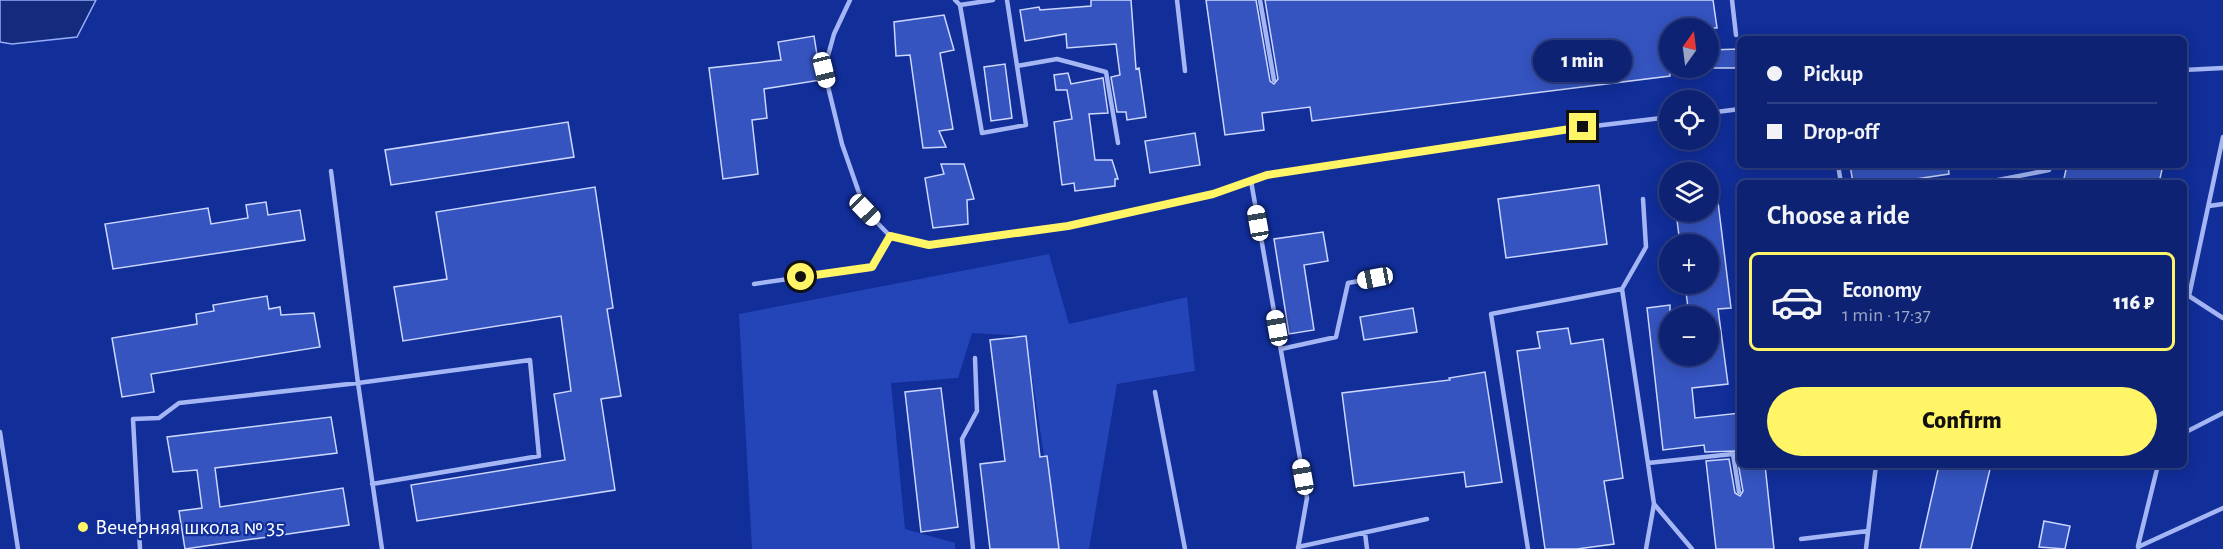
<!DOCTYPE html>
<html lang="en">
<head>
<meta charset="utf-8">
<style>
	body { margin:0; font-family:"Alegreya Sans",sans-serif; background:#1b2f7b; color:#f1f3f6; height:100vh; display:flex; flex-direction:column; font-size:22px; white-space:nowrap }
	* { box-sizing:border-box; margin:0 }
	p { font-size:20px; color:#9aa4c4 }
	.icon { flex:none; width:33px; height:33px; fill:none; stroke:currentColor; stroke-width:2; stroke-linecap:round; stroke-linejoin:round }
	.map { position:relative; flex:1; overflow:hidden }
	.sheet { position:absolute; left:1737px; top:180px; width:450px; height:288px; display:flex; flex-direction:column; background:#0d2273; border-radius:9px; box-shadow:0 3px 15px #0003,0 0 0 2px #2d3f85 }
	.sheet>* { flex:none }
	.top-card { position:absolute; left:1737px; top:36px; width:450px; height:132px; border-radius:9px; box-shadow:0 3px 15px #0003,0 0 0 2px #2d3f85; display:grid; align-content:center; height:132px; padding:0 30px; background:#0d2273 }
	.needle { width:39px; rotate:14deg }
	.buttons { position:absolute; left:1659px; top:18px; display:grid; gap:12px }
	.buttons a { display:grid; place-items:center; width:60px; height:60px; border-radius:50%; background:#0d2273; box-shadow:0 3px 15px #0003,0 0 0 2px #2d3f85; font-size:30px }
	.end { position:absolute; width:27px; height:27px; margin:-14px; border:8px solid #fff566; background:#111; box-shadow:0 0 0 3px #111 }
	.from { border-radius:50% }
	.bubble { position:absolute; height:42px; border-radius:21px; background:#0d2273; box-shadow:0 3px 15px #0003,0 0 0 2px #2d3f85; font-size:20px; font-weight:800; line-height:42px; text-align:center }
	.car { position:absolute; width:18px; height:36px; margin:-18px -9px; border-radius:8px; box-shadow:0 0 4px 2px #0007; background:linear-gradient(#fff 24%,#345 0 40%,#fff 0 76%,#345 0 86%,#fff 0) }
	.top-card b { display:flex; align-items:center; gap:21px; height:57px; font-size:22px }
	.top-card b+b { border-top:2px solid #2d3f85 }
	.top-card i { width:15px; height:15px; background:#f1f3f6 }
	ul { padding:0; list-style:none }
	li { display:flex; align-items:center; gap:18px; height:99px; margin:0 12px 9px; padding:0 18px; border:3px solid transparent; border-radius:9px }
	li div { flex:1 }
	li b { display:block; font-size:22px }
	li em { font-style:normal; font-weight:800 }
	li.active { border-color:#fff566 }
	li>.icon { width:54px; height:54px; stroke-width:1.5 }
	h2 { padding:0 30px; font-size:27px; line-height:72px }
	.cta { display:flex; gap:12px; margin-top:auto; padding:12px 30px }
	.cta a { flex:1; height:69px; border-radius:36px; background:#fff566; color:#111; font-size:24px; font-weight:800; line-height:69px; text-align:center }
	.map>svg:first-child { display:block }
</style>
</head>
<body>
<div class="map">
<svg width="2223" height="549" viewBox="0 0 2223 549">
	<rect width="100%" height="100%" fill="#112e99"/>
	<path fill="#2445b8" d="M1049,254L1069,324L1187,297L1195,371L1117,384L1089,549H1058L1026,336L972,333L958,378L891,383L905,529L955,543V549H752L739,314Z"/>
	<path fill="#142a7d" stroke="#95adf7" stroke-width="1.5" d="M0,0H96L77,37L12,44L0,42Z"/>
	<path fill="#3554c0" stroke="#ccd7fe" stroke-width="1.5" d="M1091,0H1131L1136,69L1139,68L1146,117L1127,120L1126,112H1117L1111,77L1120,75L1116,44L1067,48L1066,34L1025,41L1020,10L1039,7L1040,10L1091,6Z
		M1206,0H1256L1270,81L1274,84L1278,79L1265,0H1713L1717,28H1670V76L1312,121L1310,107L1262,113L1264,130L1225,135Z
		M944,15L954,50L940,53L953,129L939,131L946,147L923,148L910,55L896,56L894,22Z
		M814,36L821,80L764,89L767,118L752,120L758,174L723,179L709,68L781,60L778,42Z
		M1740,49V68H1708V50Z
		M1005,64L1012,118L991,121L984,67Z
		M1068,73L1071,84L1103,78L1108,113L1089,114L1095,160H1112L1118,179H1115V186L1075,191L1074,183L1062,185L1054,122L1072,119L1067,90H1056L1054,75Z
		M568,122L574,157L391,185L385,150Z
		M1195,133L1200,165L1150,173L1145,141Z
		M941,164H964L974,199L967,200L968,224L933,228L925,178L944,174Z
		M1850,165H1948L1949,174L1889,183H1853Z
		M2067,165H2163L2159,183H2063Z
		M1599,185L1607,244L1506,258L1498,199Z
		M595,187L613,308L607,309L621,396L601,399L615,490L417,521L411,485L565,460L554,394L571,391L561,316L403,341L394,287L447,279L436,212Z
		M266,202L268,215L300,210L305,240L113,269L105,224L208,208L211,224L248,218L246,205Z
		M1718,202L1731,308L1718,309L1728,384L1692,388L1695,418L1740,413V465H1765L1774,549H1716L1706,461L1729,459L1735,493L1740,496L1743,491L1736,451L1705,452L1704,445L1663,450L1647,308L1670,305V356H1708V316H1689L1685,284H1708V244H1680L1676,212H1708V203Z
		M1323,232L1328,261L1304,265L1314,330L1289,334L1274,239Z
		M267,296L269,309L280,307L281,315L314,313L320,347L151,374L154,392L122,397L112,338L197,324L196,314L214,311L213,305Z
		M1413,308L1417,332L1364,340L1360,317Z
		M1568,328L1571,344L1603,339L1623,478L1604,481L1614,544L1577,549H1545L1517,351L1540,348L1537,332Z
		M1026,336L1040,457L1047,456L1059,549H990L980,464L1005,461L990,340Z
		M1485,372L1502,482L1466,487L1464,472L1354,486L1342,393L1450,380L1449,378Z
		M941,388L958,527L921,532L905,392Z
		M331,417L337,453L215,468L220,507L343,488L349,525L185,549L179,511L202,508L197,470L173,472L167,437Z
		M1939,465H1991L1971,549H1920Z
		M2044,521L2070,526L2065,549L2039,547Z"/>
	<g fill="none" stroke-linecap="round" stroke-linejoin="round">
		<path stroke="#a4b6f4" stroke-width="4.5" d="M850,0L834,34L824,70L842,144L865,210L890,236L929,245L1068,226L1213,194L1267,175L1561,130L1670,117
			M955,0L960,5L982,133L1026,125L1007,0
			M1177,0L1185,71
			M1260,0L1274,80
			M1732,0L1736,35
			M960,5L993,0
			M1017,66L1057,59L1106,72L1118,143
			M2184,70L2223,68
			M1708,113L1740,109
			M1838,165L1841,183
			M331,171L358,383L382,549
			M1251,181L1307,498L1298,549
			M1993,183V181L2049,170
			M1643,199L1646,247L1622,289L1654,504L1692,549
			M2209,206L2223,204
			M754,284L872,267L890,236
			M2189,296L2223,318
			M2184,297L2189,296L2223,137
			M1281,349L1336,337L1348,283L1375,278
			M1155,392L1185,549
			M0,432L18,549
			M2184,433L2223,413
			M1648,463L1733,454L1739,492
			M1365,533L1367,549
			M1801,539L1868,531
			M2138,546L2158,465
			M1298,547L1427,519
			M2138,547L2223,508
			M140,549L133,419L159,418L179,403L358,383L530,360L539,456L372,484
			M973,549L962,439L977,411L975,358
			M1528,549L1491,314L1622,289
			M1646,549L1654,504
			M1866,549L1876,465"/>
	</g>
	<g fill="none" stroke-linecap="round" stroke-linejoin="round">
		<path stroke="#fff566" stroke-width="8" d="M801,277L872,267L890,236L929,245L1068,226L1213,194L1267,175L1583,127"/>
	</g>
	<circle fill="#fff566" stroke="#112e99" stroke-width="2" cx="83" cy="527" r="6"/>
	<g text-anchor="middle" dominant-baseline="central" stroke-width="4.5" stroke-linejoin="round" paint-order="stroke">
		<g font-size="22" fill="#fff" stroke="#112e99" text-anchor="start">
			<text x="95" y="527">Вечерняя школа № 35</text>
		</g>
	</g>
</svg>
<div class="buttons">
<a><svg class="needle" viewBox="-14 -14 28 28"><path d="M0-13l5 13h-10z" fill="#e53935"/><path d="M0 13l5-13h-10z" fill="#9aa4c4"/></svg></a>
<a><svg class="icon" aria-label="locate" viewBox="0 0 24 24"><circle cx="12" cy="12" r="6"/><path d="M12 2v4M12 18v4M2 12h4M18 12h4"/></svg></a>
<a><svg class="icon" aria-label="layers" viewBox="0 0 24 24"><path d="M12 4l9 5-9 5-9-5zM3 14l9 5 9-5"/></svg></a>
<a>+</a>
<a>−</a>
</div>
<i class="end from" style="left:801px;top:277px"></i>
<i class="end" style="left:1583px;top:127px"></i>
<div class="bubble" style="left:1533px;top:40px;width:99px">1 min</div>
<i class="car" style="left:824px;top:70px;rotate:166deg"></i>
<i class="car" style="left:865px;top:210px;rotate:136deg"></i>
<i class="car" style="left:1258px;top:223px;rotate:350deg"></i>
<i class="car" style="left:1375px;top:278px;rotate:259deg"></i>
<i class="car" style="left:1277px;top:328px;rotate:350deg"></i>
<i class="car" style="left:1303px;top:477px;rotate:350deg"></i>
<div class="top-card">
<b><i class="from"></i>Pickup</b>
<b><i></i>Drop-off</b>
</div>
<section class="sheet">
<h2>Choose a ride</h2>
<ul>
<li class="active"><svg class="icon" aria-label="car" viewBox="0 0 24 24"><path d="M5 17H2v-5l4-1 3-4h7l3 4 3 1v5h-3M9 17h6M6 11h13"/><circle cx="7" cy="17" r="2"/><circle cx="17" cy="17" r="2"/></svg><div><b>Economy</b><p>1 min · 17:37</p></div><em>116 ₽</em></li>
</ul>
<div class="cta"><a>Confirm</a></div>
</section>
</div>
</body>
</html>
